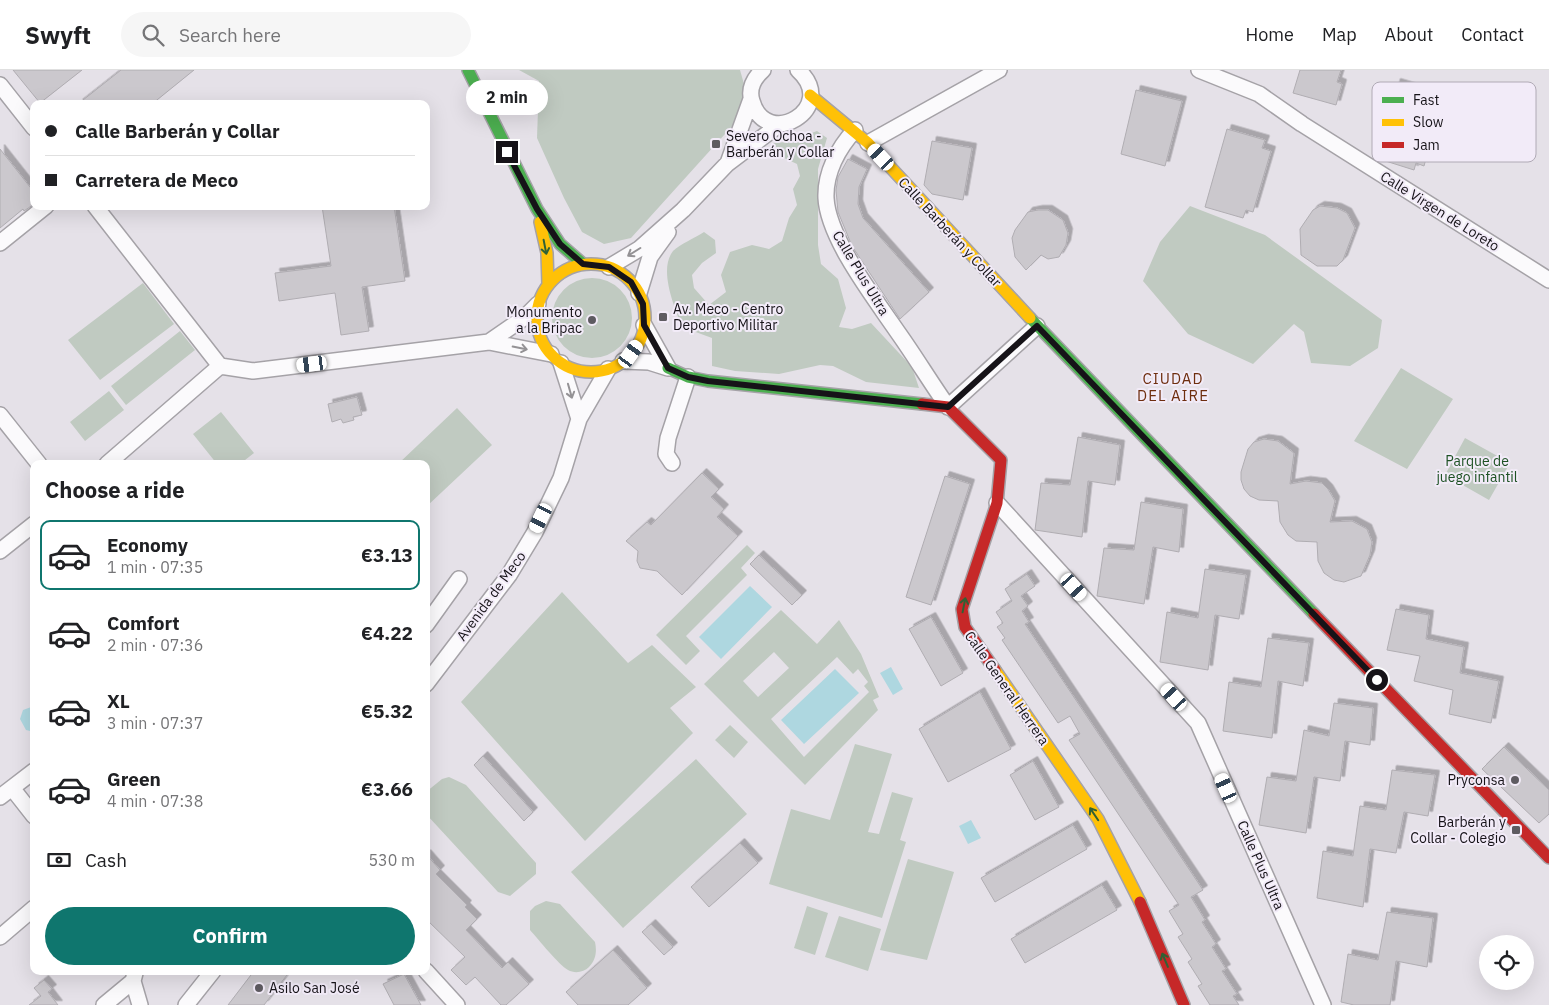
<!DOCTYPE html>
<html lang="en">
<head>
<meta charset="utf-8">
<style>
	body { margin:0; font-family:"IBM Plex Sans",sans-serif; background:#f6f6f6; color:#202124; height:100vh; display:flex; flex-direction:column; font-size:19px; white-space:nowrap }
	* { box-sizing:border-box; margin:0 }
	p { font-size:16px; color:#757577 }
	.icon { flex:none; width:28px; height:28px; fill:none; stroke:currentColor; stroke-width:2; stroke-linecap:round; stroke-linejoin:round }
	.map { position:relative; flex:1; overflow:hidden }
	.side { position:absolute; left:30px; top:390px; width:400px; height:515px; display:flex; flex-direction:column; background:#fff; border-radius:10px; box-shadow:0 5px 20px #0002 }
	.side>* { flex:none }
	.banner { position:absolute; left:30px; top:30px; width:400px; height:110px; border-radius:10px; box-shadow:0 5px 20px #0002; display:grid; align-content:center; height:110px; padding:0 15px; background:#fff }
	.tools { position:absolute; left:1479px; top:865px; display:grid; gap:10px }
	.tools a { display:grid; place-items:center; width:55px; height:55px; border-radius:50%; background:#fff; box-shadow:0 5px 20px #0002; font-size:25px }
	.end { position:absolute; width:22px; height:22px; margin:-11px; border:6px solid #161318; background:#fff; box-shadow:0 0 0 2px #fff }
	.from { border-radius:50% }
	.bubble { position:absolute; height:35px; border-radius:18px; background:#fff; box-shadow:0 5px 20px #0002; font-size:16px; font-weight:700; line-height:35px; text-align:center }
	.car { position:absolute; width:15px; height:30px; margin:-15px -8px; border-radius:6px; box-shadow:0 0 4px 1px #0007; background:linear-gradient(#fff 24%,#345 0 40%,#fff 0 76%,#345 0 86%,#fff 0) }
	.banner b { display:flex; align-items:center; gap:18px; height:48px; font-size:19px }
	.banner b+b { border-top:1px solid #e0e0e0 }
	.banner i { width:12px; height:12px; background:#202124 }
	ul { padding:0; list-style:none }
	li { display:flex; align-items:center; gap:15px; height:70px; margin:0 10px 8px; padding:0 5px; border:2px solid transparent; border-radius:10px }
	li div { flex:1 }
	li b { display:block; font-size:19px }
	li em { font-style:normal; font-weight:700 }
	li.selected { border-color:#0f766e }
	li>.icon { width:45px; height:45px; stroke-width:1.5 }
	h2 { padding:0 15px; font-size:22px; line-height:60px }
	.pay { display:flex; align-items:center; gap:12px; height:55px; padding:0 15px; font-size:19px }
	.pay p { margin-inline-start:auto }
	.button { display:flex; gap:10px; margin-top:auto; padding:10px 15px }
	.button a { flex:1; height:58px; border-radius:30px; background:#0f766e; color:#fff; font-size:20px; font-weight:700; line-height:58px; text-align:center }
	header { display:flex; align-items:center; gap:30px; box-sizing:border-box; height:70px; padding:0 25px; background:#fff; border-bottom:1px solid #e0e0e0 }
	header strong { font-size:24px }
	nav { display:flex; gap:28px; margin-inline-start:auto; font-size:18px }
	.search { width:350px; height:45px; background:#f6f6f6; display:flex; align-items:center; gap:12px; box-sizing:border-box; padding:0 18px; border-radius:28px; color:#757577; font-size:19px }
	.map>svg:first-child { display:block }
</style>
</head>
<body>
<header>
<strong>Swyft</strong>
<div class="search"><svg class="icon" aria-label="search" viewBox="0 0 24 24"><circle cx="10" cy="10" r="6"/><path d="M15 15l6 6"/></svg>Search here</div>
<nav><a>Home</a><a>Map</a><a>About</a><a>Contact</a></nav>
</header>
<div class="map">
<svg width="1549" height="935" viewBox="0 0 1549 935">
	<defs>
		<filter id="shadow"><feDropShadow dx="4.5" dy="-4.5" stdDeviation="0" flood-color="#0004"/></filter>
	</defs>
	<rect width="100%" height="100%" fill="#e5e1e8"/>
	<path fill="#c0cac1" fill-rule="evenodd" d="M519,0H740L746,21L734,54L631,168L604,174L582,162L564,128L537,68L539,11Z
		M817,61L827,68L818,99V175L821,194L838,209L846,238L839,257L852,259L871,253L912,297L919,318L866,312L833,296L820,295L779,304L735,301L712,296V268L682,257C675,238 658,200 673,181C680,174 695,168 704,162L715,170L716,183L702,193L692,205L694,218L709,235L726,222L721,205L730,182L752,175L769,179L782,171L789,148L797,135L793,119L800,106L797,94L784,88L773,73L787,72Z
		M1190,136L1265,165L1382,250L1378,278L1350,296L1311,293L1304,262L1294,254L1253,294L1188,264L1143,211L1160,172Z
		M552 248a40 40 0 1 1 80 0a40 40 0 1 1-80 0Z
		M143,213L174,254L100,310L68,270Z
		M180,261L195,280L126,335L111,316Z
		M1401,298L1453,329L1407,399L1354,371Z
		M109,321L124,340L85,371L70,352Z
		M457,338L492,375L426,437V394H398Z
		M221,342L254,383L240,394H217L193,364Z
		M1465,368L1510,393L1489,430L1445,405Z
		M747,475L755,483L741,498L747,505L686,566L700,581L686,595L656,565Z
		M562,522L628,593L652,575L696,617L670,638L693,663L585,771L461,632Z
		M781,540L817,574L839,550L861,584L879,627L873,630L878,640L805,715L704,614ZM774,582L789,598L758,627L743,611ZM837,587L853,604L858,599L868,612L864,616L869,622L804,687L771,649Z
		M730,655L748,672L734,688L715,670Z
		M855,674L892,684L868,762L879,764L892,722L913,728L900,770L906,772L882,848L769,814L791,739L830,750Z
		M696,689L747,744L623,858L571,802Z
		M449,707L466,715L536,793V804L510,826L498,822L426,744V722L442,709Z
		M908,789L954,802L927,890L880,880Z
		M546,831L560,834L595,872C597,881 596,890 589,897C584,902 575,904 568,900C559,895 538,869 530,860V841L535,836Z
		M807,836L828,843L815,885L794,878Z
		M839,846L881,859L868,901L825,887Z"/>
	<path fill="#aed7e0" d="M750,516L772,537L721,589L699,567Z
		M891,597L903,619L893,625L880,603Z
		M835,599L859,623L804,674L781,650Z
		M34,636V662L26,660L20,649L23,640Z
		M971,750L981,768L968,774L959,756Z"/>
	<path fill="#cbc8cd" stroke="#b0adb2" filter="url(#shadow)" d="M13,0H82L40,33Z
		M121,0H194L152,34H78Z
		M1300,0H1341L1337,12L1342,14L1336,35L1293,23Z
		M1396,13L1443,27L1424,96L1416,93L1414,100L1376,88Z
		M1136,20L1182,31L1165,96L1121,84Z
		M1227,59L1265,70L1262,78L1271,81L1253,142L1246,140L1243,148L1205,137Z
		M932,71L972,78L963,130L932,124L924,115Z
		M0,79L34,122V134L24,141L23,139L0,158Z
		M848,89L867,99L859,117L858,134L863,148L929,222L900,249L852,176L838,142L836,120L838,107Z
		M322,136H394L405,211L362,217L369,261L341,265L335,223L279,231L275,203L331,196Z
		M1320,136L1337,138L1347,143L1355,158L1343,190L1337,196H1317L1301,185L1300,159L1313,140Z
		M1038,140H1048L1063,150L1068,163L1066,175L1059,187L1048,189L1041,185L1026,200L1015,187L1012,168L1015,160L1028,142Z
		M357,327L362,345L353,347L354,350L343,353L341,349L332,352L328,334Z
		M1078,367L1120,375L1115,415L1088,411L1082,467L1035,460L1041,413L1070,415Z
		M1264,369L1278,371L1294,383L1290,414L1306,411L1322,413L1328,419L1335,431L1330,452L1352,451L1367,459L1372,472L1370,485L1361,506L1344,512L1334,510L1324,503L1318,491L1317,472L1296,471L1288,465L1280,452L1278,431L1259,430L1250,426L1244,419L1241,410V402L1248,379L1254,372Z
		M702,403L719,419L711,427L724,439L717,447L738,466L682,525L657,501L640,498L637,491L638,481L626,471L647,452L651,455Z
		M945,406L970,414L931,535L906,527Z
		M1141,432L1183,439L1179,482L1153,477L1144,534L1097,526L1104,478L1134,480Z
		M759,485L802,525L792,535L750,494Z
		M1205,499L1246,505L1239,549L1215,545L1208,600L1160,592L1167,542L1198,548Z
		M1027,504L1035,516L1021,526L1028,536L1022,541L1029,552L1025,554L1203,820L1191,827L1205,850L1202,852L1216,874L1212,877L1226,899L1222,901L1237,924L1233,926L1239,935H1210L1198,916L1202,914L1188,892L1192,889L1178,867L1183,864L1169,841L1179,835L1069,670L1080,664L1070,646L1058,653L1002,570L1005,568L997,557L1003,553L996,542L1012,531L1005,519Z
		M1396,539L1429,545L1426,569L1464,577L1460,603L1499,611L1491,653L1449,644L1453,620L1414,611L1420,586L1387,580Z
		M931,547L963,603L941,616L909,559Z
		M1268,568L1309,573L1303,616L1278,611L1272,668L1223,661L1229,612L1261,617Z
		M980,622L1011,679L948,712L919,659Z
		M1334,633L1373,638L1370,675L1345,671L1340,711L1314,707L1306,763L1259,755L1267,707L1296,711L1304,660L1329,666Z
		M1504,677L1549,720V744L1539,753L1482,699Z
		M483,686L533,742L524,751L474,695Z
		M1033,691L1059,737L1035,750L1010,705Z
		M1392,700L1435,705L1428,746L1404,742L1396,783L1370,779L1363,837L1317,828L1323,781L1353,786L1360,736L1386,740Z
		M1073,755L1087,779L995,832L981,808Z
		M740,773L758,793L709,837L691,817Z
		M426,784L440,800L436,804L467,835L465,837L477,849L466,860L502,898L508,892L529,914L506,935H501L475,907L466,915L451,900L465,887L426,849Z
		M1102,815L1117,840L1025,893L1011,869Z
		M1387,842L1433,848L1427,897L1396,891L1390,935H1354L1341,932L1348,884L1378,890Z
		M651,854L673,877L664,885L642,862Z
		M613,880L647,918L628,935H578L566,922Z
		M254,901H290L264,935H228Z
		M404,904L421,935H394L383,914Z
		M44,910L52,919L48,922L58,935H29L41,926L34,918Z"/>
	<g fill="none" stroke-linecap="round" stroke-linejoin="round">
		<g stroke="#a5a2a7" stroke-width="18">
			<path id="street" d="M763,0C754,8 748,19 752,31C766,81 840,38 798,0
				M1199,0L1259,24L1302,54L1549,210
				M0,15L34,58
				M855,60C838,78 825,103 826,128C828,169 876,230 899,264C916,288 931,313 948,337L1037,256
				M868,73L999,0
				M728,93L751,29
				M95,136L220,296L253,301L489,272L551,284
				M0,173L46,136
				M609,197L639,179L683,140L727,94L780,54
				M639,223L650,187L668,162
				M489,272L525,247L538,234
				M623,291L649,292L668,298L644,255
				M561,293L579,349
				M0,345L39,394
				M672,393L666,384L668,368L688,307
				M107,394L220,296
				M997,433L1198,653L1323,935
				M0,481L34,454
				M426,555L459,509
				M426,614L509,505L535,462L561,408L579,349L608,299
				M12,718L34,746
				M0,727L34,701
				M0,867L34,838
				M426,901L457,935
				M135,903L133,911L140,935
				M104,935L133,911
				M186,935L213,901"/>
		</g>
		<g stroke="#a5a2a7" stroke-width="14">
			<path id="fast" d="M468,0L537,139L560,174L583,194
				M1030,248L1314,544
				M668,298L688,307L708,311L922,334"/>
		</g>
		<g stroke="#a5a2a7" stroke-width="14">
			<path id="slow" d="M810,25L868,73L1030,248
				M540,152L547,183L548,214
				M537 248a54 54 0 1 1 108 0a54 54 0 1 1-108 0Z
				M995,600L1098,749L1140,832"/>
		</g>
		<g stroke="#a5a2a7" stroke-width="14">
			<path id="jam" d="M922,334L948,337L1001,390L997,433L962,539L965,557L995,600
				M1314,544L1549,788
				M1140,832L1184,935"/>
		</g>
		<use href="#street" stroke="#fbfafc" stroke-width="15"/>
		<use href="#fast" stroke="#4caf50" stroke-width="11"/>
		<use href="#slow" stroke="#ffc107" stroke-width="11"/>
		<use href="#jam" stroke="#c62828" stroke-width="11"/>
	</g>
	<defs><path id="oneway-shaft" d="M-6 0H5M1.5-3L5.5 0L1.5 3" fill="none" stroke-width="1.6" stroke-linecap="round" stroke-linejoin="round" transform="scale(1.25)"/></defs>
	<g stroke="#316134">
		<use href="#oneway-shaft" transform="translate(545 177) rotate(79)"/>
		<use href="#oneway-shaft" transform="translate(964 535) rotate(-79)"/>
		<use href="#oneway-shaft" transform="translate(1094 744) rotate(-124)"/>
		<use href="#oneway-shaft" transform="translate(1165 890) rotate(-113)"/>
	</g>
	<g stroke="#949295">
		<use href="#oneway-shaft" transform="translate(634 182) rotate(148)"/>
		<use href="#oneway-shaft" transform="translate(520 278) rotate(11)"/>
		<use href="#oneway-shaft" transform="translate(570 321) rotate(74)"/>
	</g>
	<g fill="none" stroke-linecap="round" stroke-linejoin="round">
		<path stroke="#161318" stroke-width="6" d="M507,82L537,139L560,174L583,194L609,197L631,212L643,234L644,255L668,298L688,307L708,311L948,337L1037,256L1377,610"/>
	</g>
	<g fill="#5e5b61" stroke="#f2ebf8" stroke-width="2">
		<rect x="711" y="69" width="10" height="10" rx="2.5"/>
		<rect x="658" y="242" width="10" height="10" rx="2.5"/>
		<circle cx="592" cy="250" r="5"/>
		<circle cx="1515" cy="710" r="5"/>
		<rect x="1511" y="755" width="10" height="10" rx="2.5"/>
		<circle cx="259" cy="918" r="5"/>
	</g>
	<g text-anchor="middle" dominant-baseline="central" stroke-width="4" stroke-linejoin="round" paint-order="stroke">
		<g font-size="14" fill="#161318" stroke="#f2ebf8" text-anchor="start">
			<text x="726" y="66">Severo Ochoa -<tspan x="726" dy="16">Barberán y Collar</tspan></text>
			<text x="673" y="239">Av. Meco - Centro<tspan x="673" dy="16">Deportivo Militar</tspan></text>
			<text x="582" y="242" text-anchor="end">Monumento<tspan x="582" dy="16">a la Bripac</tspan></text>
			<text x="1505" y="710" text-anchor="end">Pryconsa</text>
			<text x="1506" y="752" text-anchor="end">Barberán y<tspan x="1506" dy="16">Collar - Colegio</tspan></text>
			<text x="269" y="918">Asilo San José</text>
		</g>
		<g font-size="14" fill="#161318" stroke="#f2ebf8">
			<text transform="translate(1440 141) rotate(32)">Calle Virgen de Loreto</text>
			<text transform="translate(950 162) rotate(47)">Calle Barberán y Collar</text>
			<text transform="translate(861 203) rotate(59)">Calle Plus Ultra</text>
			<text transform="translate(491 526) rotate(-54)">Avenida de Meco</text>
			<text transform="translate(1007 618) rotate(55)">Calle General Herrera</text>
			<text transform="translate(1261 795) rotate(66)">Calle Plus Ultra</text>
		</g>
		<g font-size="14" fill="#1d5123" stroke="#f2ebf8">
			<text x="1477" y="391">Parque de<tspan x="1477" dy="16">juego infantil</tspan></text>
		</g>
		<g font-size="15" letter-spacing="1" fill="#6e2e0f" stroke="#f2ebf8">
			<text x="1173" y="308">CIUDAD<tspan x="1173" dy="17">DEL AIRE</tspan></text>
		</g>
	</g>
	<rect x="1372" y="12" width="164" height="80" rx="8" fill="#f2ebf8" stroke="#b0aab5" stroke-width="1"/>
	<rect x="1382" y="27" width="22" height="6" fill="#4caf50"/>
	<rect x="1382" y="49" width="22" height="7" fill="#ffc107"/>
	<rect x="1382" y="72" width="22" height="6" fill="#c62828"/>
	<g font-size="14" fill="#161318">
		<text x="1413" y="35">Fast</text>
		<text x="1413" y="57">Slow</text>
		<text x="1413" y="80">Jam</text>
	</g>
</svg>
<div class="tools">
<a><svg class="icon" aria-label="locate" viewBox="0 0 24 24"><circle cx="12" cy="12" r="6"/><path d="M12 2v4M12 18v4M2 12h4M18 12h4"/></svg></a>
</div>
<i class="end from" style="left:1377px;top:610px"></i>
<i class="end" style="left:507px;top:82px"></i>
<div class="bubble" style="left:466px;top:10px;width:82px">2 min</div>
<i class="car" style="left:881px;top:87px;rotate:317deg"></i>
<i class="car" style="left:631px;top:284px;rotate:36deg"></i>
<i class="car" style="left:312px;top:294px;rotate:263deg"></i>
<i class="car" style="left:541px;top:448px;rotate:206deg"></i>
<i class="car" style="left:1074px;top:517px;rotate:138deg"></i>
<i class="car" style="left:1174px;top:627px;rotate:318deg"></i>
<i class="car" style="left:1226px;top:718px;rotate:336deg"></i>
<div class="banner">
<b><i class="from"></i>Calle Barberán y Collar</b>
<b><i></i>Carretera de Meco</b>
</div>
<section class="side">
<h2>Choose a ride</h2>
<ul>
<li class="selected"><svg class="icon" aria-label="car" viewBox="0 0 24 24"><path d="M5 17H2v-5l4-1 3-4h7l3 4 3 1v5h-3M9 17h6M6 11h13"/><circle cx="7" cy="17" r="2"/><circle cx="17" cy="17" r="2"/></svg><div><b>Economy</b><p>1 min · 07:35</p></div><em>€3.13</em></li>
<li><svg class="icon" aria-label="car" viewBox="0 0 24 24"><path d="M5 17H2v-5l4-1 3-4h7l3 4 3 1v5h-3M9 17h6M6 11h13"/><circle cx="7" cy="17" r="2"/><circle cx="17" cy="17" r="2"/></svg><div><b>Comfort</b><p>2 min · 07:36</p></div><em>€4.22</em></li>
<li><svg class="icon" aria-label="car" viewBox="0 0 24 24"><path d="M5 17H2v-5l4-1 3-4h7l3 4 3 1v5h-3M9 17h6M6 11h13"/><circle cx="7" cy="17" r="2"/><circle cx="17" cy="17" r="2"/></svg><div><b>XL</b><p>3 min · 07:37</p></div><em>€5.32</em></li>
<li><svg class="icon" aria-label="car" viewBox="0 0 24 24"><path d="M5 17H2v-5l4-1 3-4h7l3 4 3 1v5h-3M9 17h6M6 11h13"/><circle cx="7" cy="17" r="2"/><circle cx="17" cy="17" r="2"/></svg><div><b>Green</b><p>4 min · 07:38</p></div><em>€3.66</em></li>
</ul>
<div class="pay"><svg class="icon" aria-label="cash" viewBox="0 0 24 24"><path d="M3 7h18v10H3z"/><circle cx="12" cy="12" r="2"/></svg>Cash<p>530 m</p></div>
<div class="button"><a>Confirm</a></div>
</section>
</div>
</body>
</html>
